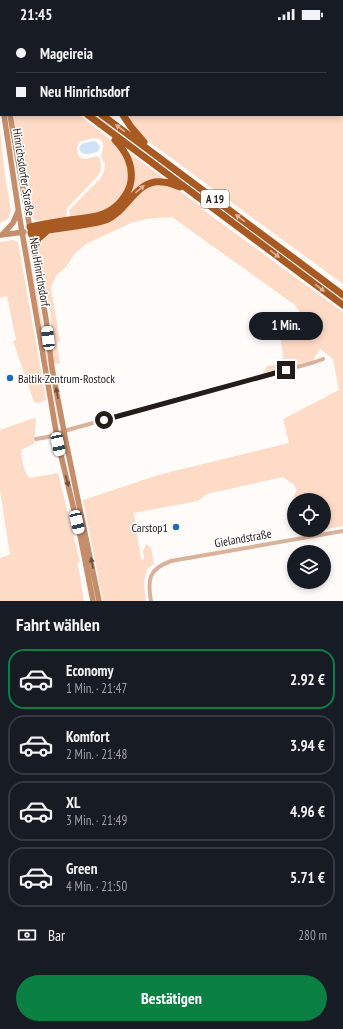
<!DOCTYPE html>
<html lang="de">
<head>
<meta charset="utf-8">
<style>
	body { margin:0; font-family:"PT Sans Narrow",sans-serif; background:#242831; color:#f1f3f6; height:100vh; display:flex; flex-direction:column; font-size:15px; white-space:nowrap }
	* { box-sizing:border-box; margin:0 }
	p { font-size:13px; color:#9ea1a6 }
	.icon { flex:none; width:22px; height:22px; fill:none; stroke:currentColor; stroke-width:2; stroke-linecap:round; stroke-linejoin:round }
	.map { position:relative; height:573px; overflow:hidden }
	.drawer { display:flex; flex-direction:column; background:#171b24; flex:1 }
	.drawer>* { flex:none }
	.top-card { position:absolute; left:0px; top:0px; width:343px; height:88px; box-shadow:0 2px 6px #0003; display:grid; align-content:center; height:88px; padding:0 16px; background:#171b24 }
	.buttons { position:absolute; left:287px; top:465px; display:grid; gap:8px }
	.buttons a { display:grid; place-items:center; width:44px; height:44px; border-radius:50%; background:#171b24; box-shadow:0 2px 6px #0003; font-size:20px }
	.end { position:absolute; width:18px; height:18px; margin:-9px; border:5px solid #231c19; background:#fff; box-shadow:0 0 0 2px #fff }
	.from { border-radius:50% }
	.bubble { position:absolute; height:28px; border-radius:14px; background:#171b24; box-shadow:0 2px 6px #0003; font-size:13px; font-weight:700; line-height:28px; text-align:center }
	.car { position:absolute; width:12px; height:24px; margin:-12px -6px; border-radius:5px; box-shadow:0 0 3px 1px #0007; background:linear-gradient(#fff 24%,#345 0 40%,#fff 0 76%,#345 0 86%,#fff 0) }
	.top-card b { display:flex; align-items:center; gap:14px; height:38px; font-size:15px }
	.top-card b+b { border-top:1px solid #363941 }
	.top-card i { width:10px; height:10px; background:#f1f3f6 }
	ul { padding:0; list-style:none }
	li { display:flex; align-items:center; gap:12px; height:60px; margin:0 8px 6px; padding:0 8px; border:2px solid #363941; border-radius:16px }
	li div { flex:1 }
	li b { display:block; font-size:15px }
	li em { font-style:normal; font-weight:700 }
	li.current { border-color:#0b8043 }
	li>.icon { width:36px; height:36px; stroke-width:1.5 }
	h2 { padding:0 16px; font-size:18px; line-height:48px }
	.pay { display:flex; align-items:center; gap:10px; height:44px; padding:0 16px; font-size:15px }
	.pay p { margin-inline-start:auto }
	.cta { display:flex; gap:8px; margin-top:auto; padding:8px 16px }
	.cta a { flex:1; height:46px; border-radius:24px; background:#0b8043; color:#fff; font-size:16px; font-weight:700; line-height:46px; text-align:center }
	.status { display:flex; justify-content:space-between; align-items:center; height:28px; padding:0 20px; background:#171b24; direction:ltr }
	.status svg { height:11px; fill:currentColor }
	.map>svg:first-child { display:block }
</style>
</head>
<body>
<div class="status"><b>21:45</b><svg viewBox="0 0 49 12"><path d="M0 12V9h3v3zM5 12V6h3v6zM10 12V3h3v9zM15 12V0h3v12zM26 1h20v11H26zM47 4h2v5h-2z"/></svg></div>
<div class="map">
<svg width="343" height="573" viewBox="0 0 343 573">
	<rect width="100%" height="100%" fill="#fffbf9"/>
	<path fill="#fedbc7" d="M342,19L343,20V256L144,110L126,87H342Z
		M13,87H79L119,118L129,139L128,159L113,179L101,184L70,188L69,182L101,150L104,143L105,137L101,128C109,105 94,109 79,114C76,121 76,131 86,131C91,130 94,128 99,129C102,137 102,141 98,148L67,180L66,189C59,190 41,195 35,192C33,191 32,189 31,187Z
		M0,101L4,141L11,183L8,191L0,195Z
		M128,124L165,151L158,152L119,181L91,192L128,166Z
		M163,156L176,160L203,180L202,181L343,284V498L302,506L301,502H324V472H295L294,467L297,462L294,457L283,449L207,466L198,473L134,485L141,532L144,531L143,523L146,516L151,520L154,536L147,541L144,555L146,573H103L83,472L158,447L289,415L283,391L339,362L333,331L320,321L313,332L263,345L267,338L274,337L281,333L283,328L281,313L298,294L299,283L295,277L172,189L146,191L131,195L88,215L76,224L65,240L56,248L51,260L60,313L57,315L60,336L54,335L50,281L39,224V220L44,210L51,204L98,197L144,160Z
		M13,212L18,214L44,360L46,372L39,375L34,374L13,313L16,312L7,268L0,270V214Z
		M26,214H27L61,397H59Z
		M36,390L34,416L21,422C22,432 23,442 29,450L58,445L80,534L77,535L79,542L84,573H0V530L10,527L0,462V402L31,391Z"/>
	<path fill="#cfe2fa" d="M94,113C98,114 102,119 98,123C95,125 91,125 88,126C83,127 76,122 81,117C84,114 90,114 94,113Z"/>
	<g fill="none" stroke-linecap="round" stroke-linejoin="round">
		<path stroke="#d9b29b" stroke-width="4" d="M36,411L48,409L64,403L315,334L323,331
			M151,573C147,551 149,541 171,533L343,503"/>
		<path stroke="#c68d6b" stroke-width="5.5" d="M0,33L1,38
			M0,67L1,72
			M4,87L19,186L58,415L80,507L93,573
			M10,87L46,291L52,340L66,414L99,573
			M1,207L24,204
			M2,207L13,195L18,183"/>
		<path stroke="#a95a22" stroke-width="7" d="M106,0V1
			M0,11L1,12
			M0,22L1,23
			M88,87L343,277
			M102,87L343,267
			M123,87L131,99L144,114
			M30,199C43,196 56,194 69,192C89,189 108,190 122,172C126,167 130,160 131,153C133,136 126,124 115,112
			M31,205C46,202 61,200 76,198C86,196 97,195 106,192C128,183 136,151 162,154C169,154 174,157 180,159
			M34,222L38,211L47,203"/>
	</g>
	<defs><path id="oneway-solid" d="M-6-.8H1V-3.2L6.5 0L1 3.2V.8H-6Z"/></defs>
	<g fill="#d8b59c">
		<use href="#oneway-solid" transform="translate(120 100) rotate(-143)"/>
		<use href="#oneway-solid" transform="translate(140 161) rotate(-40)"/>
		<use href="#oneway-solid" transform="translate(240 190) rotate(-143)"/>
		<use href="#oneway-solid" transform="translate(275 226) rotate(37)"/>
		<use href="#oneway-solid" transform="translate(320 260) rotate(36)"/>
	</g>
	<g fill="#6c4f3e">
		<use href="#oneway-solid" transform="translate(57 365) rotate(-101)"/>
		<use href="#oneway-solid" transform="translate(67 453) rotate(75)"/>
		<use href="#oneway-solid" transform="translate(92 535) rotate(-101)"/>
	</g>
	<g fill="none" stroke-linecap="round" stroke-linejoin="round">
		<path stroke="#231c19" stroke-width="5" d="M104,392L286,342"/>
	</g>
	<g fill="#1e6bba" stroke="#fff" stroke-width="1.5">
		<circle cx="10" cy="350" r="4"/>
		<circle cx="176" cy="499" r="4"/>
	</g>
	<g text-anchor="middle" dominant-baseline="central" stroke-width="3" stroke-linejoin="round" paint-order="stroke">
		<rect fill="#fff" stroke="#65605e" stroke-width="1" x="201" y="162" width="28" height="18" rx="3"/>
		<g font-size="11" font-weight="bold" fill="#231c19">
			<text x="215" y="171">A 19</text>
		</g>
		<g font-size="12" fill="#231c19" stroke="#fff">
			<text transform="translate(24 144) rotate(81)">Hinrichsdorfer Straße</text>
			<text transform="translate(40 244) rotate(80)">Neu Hinrichsdorf</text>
			<text transform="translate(243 510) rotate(-10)">Gielandstraße</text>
		</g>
		<g font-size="12" fill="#231c19" stroke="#fff" text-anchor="start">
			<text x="18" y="350">Baltik-Zentrum-Rostock</text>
			<text x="168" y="499" text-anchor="end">Carstop1</text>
		</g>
	</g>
</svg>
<div class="buttons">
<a><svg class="icon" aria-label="locate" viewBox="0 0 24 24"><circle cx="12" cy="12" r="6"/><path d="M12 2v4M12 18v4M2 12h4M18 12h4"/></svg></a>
<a><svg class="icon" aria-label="layers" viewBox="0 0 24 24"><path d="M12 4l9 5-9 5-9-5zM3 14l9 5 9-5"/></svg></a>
</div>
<i class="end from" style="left:104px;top:392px"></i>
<i class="end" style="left:286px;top:342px"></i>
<div class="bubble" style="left:249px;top:284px;width:74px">1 Min.</div>
<i class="car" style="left:48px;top:310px;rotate:354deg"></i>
<i class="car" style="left:58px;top:416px;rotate:168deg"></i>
<i class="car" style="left:77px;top:494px;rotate:167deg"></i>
<div class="top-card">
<b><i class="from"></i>Mageireia</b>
<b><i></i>Neu Hinrichsdorf</b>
</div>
</div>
<section class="drawer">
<h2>Fahrt wählen</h2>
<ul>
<li class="current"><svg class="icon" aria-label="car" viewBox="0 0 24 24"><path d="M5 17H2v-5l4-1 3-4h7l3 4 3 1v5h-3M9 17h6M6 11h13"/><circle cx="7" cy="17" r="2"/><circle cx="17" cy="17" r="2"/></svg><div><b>Economy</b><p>1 Min. · 21:47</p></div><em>2.92 €</em></li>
<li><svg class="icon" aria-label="car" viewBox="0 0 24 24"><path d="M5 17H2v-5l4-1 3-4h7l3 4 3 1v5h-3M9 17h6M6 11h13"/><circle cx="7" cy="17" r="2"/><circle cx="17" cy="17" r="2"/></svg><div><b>Komfort</b><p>2 Min. · 21:48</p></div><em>3.94 €</em></li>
<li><svg class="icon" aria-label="car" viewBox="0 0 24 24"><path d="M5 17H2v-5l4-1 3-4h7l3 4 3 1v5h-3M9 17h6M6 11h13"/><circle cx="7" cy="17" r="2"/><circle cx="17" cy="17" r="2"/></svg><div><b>XL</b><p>3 Min. · 21:49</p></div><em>4.96 €</em></li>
<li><svg class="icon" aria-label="car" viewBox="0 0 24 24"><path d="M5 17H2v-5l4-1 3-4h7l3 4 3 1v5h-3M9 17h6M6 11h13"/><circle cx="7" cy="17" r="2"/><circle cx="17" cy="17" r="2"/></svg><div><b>Green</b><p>4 Min. · 21:50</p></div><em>5.71 €</em></li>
</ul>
<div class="pay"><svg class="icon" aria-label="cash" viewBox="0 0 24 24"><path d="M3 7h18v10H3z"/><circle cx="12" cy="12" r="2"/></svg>Bar<p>280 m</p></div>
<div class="cta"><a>Bestätigen</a></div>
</section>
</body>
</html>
